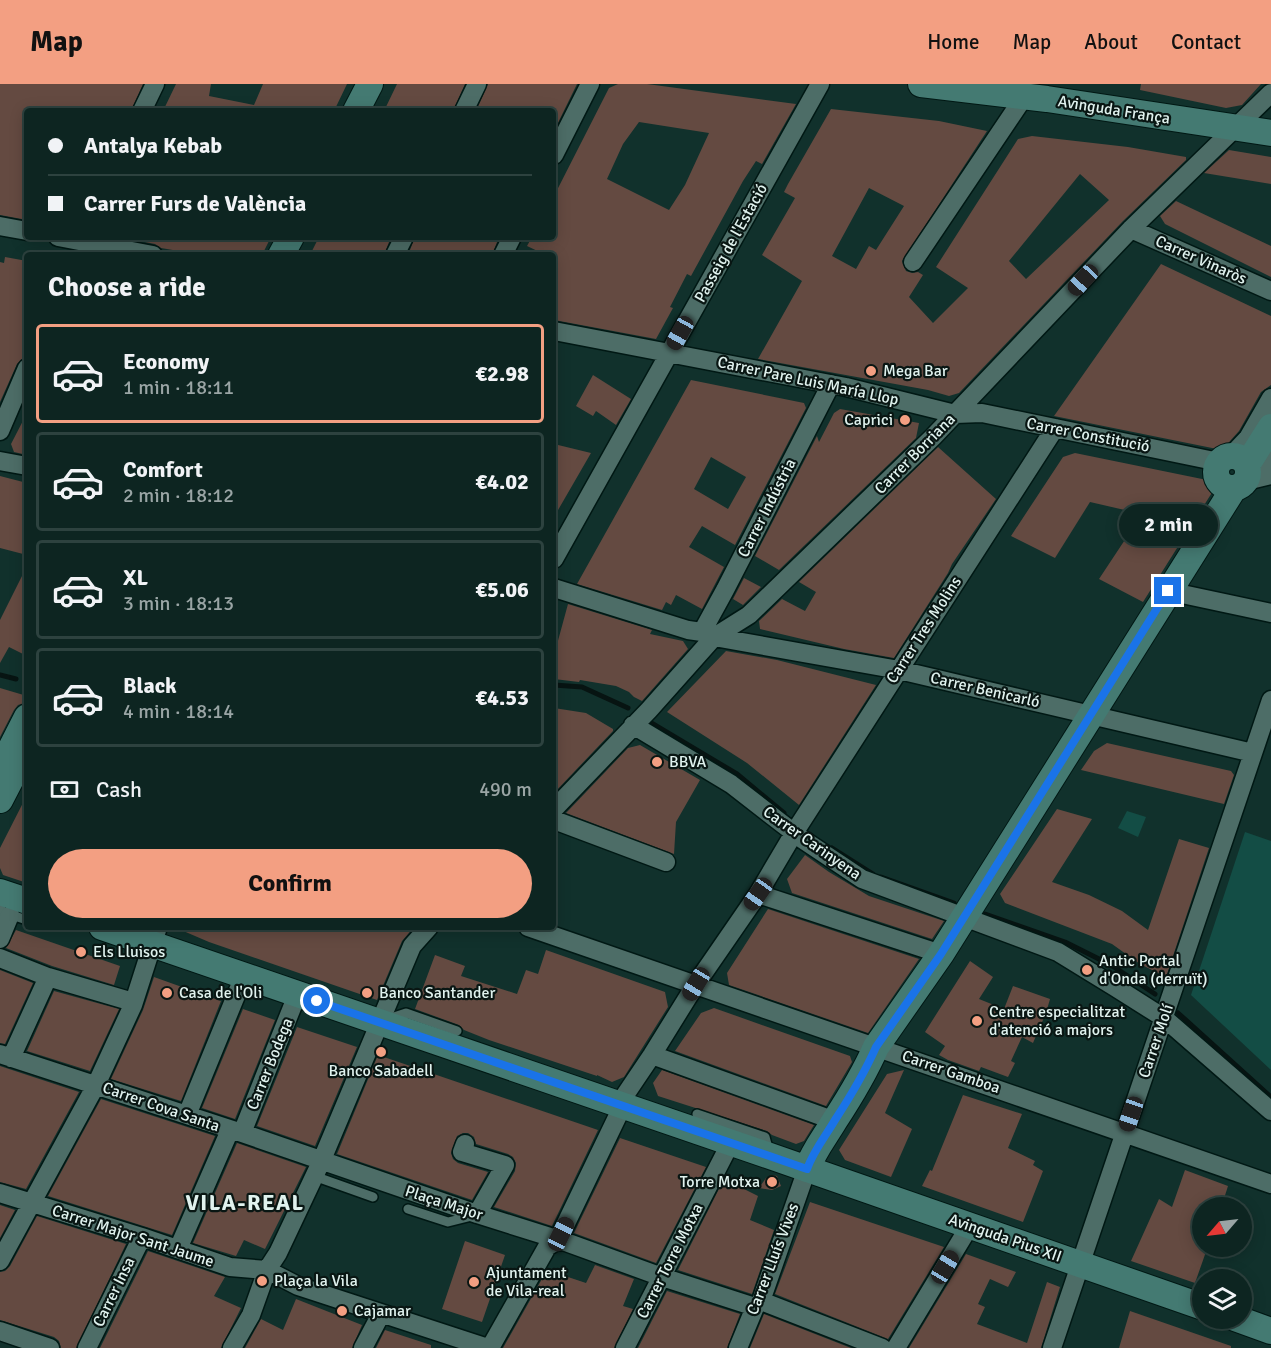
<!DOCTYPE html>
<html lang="en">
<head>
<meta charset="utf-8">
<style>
	body { margin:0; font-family:Signika,sans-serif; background:#1b312e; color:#f1f3f6; height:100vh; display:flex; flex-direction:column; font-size:22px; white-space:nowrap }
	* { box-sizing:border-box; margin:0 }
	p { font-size:20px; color:#9aa5a5 }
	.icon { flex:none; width:33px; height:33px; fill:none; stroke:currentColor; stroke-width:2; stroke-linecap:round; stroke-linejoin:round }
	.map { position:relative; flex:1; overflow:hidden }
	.side { position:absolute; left:24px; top:168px; width:532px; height:678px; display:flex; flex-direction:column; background:#0d2521; border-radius:6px; box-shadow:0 3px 15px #0003,0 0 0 2px #2d423f }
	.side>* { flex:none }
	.hud { position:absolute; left:24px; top:24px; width:532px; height:132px; border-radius:6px; box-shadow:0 3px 15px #0003,0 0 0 2px #2d423f; display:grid; align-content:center; height:132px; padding:0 24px; background:#0d2521 }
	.needle { width:39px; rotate:242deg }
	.buttons { position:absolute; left:1192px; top:1113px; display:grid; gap:12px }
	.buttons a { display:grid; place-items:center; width:60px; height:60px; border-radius:50%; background:#0d2521; box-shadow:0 3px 15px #0003,0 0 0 2px #2d423f; font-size:30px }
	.end { position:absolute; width:27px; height:27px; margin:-14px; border:8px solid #1a73e8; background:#fff; box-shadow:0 0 0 3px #fff }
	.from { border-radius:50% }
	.bubble { position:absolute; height:42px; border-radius:21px; background:#0d2521; box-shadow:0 3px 15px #0003,0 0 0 2px #2d423f; font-size:20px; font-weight:700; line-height:42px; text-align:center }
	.car { position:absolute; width:18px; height:36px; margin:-18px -9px; border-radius:8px; box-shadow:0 0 4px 2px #0007; background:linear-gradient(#222 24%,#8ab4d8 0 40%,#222 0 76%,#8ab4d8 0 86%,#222 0) }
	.hud b { display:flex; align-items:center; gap:21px; height:57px; font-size:22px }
	.hud b+b { border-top:2px solid #2d423f }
	.hud i { width:15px; height:15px; background:#f1f3f6 }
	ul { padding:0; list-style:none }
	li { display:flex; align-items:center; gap:18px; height:99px; margin:0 12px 9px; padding:0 12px; border:3px solid #2d423f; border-radius:6px }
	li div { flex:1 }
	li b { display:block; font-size:22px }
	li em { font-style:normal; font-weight:700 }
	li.on { border-color:#f39f82 }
	li>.icon { width:54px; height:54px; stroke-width:1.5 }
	h2 { padding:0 24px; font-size:27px; line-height:72px }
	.pay { display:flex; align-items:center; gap:15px; height:66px; padding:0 24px; font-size:22px }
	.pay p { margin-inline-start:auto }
	.primary-button { display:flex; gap:12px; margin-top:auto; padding:12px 24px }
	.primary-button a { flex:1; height:69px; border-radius:36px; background:#f39f82; color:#111; font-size:24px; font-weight:700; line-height:69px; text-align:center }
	header { display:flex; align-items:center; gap:36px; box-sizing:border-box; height:84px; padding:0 30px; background:#f39f82; color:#111 }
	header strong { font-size:28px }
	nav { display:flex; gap:33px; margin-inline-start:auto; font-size:21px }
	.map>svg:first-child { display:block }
</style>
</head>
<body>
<header>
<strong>Map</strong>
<nav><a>Home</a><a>Map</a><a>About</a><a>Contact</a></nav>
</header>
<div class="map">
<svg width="1271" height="1264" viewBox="0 0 1271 1264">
	<rect width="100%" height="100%" fill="#11312c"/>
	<path fill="#134d45" d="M1127,727L1146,733L1138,753L1118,744Z
		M1245,748L1271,757V986L1191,911Z"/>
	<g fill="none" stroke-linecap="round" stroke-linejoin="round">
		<path stroke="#071412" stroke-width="5" d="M0,591L16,595
			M554,601L582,603L628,624
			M648,637L737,690L784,729
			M832,764L873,790
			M881,793L954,819
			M985,830L1065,858L1111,881L1155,910
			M1178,929L1271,1013"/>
	</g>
	<path fill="#644a41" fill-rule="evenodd" d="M0,0H143L131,27H27V136L0,131Z
		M176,0H211L209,12L254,21L263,0H347L334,27H163Z
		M397,0H465L453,27H384Z
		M488,0H577L554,47V27H476Z
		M618,0H647L796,20L762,80L756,77L743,97L691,192L687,190L670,223L673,224L656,255L554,236V171H546L527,162L532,153H554V112L609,4ZM639,38L709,49L685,101L669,126L607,95L623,60Z
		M1141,0H1261L1242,21L1226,24L1140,6Z
		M831,25L939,37L987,47L902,177L906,187L912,189L918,188L923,191L909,213L933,239L968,204L936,183L1018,55L1032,52L1128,63L1186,73V76L1123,137L959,309L949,312L928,306L758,275L802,197L762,171L795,114L784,108L788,100ZM1080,90L1109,116L1026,195L1009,177ZM869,104L904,122L876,166L869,162L856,185L832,172Z
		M1229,66L1271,73V100L1204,89Z
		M1176,117L1271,162V193L1165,140L1160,132Z
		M141,153H271L262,171H202L161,164L155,160L140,157Z
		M319,153H391L384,171H310Z
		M415,153H499L492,171H408Z
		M5,173L27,177V266L23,274L17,280L0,318V178L4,179Z
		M1161,180L1271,232V301L1261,308L1239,347L1222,366L1054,332Z
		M593,291L631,315L616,341L596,327L593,332L576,322Z
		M691,296L804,319L806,324L735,461L702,442L689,463L724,483L702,525L676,511L671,521L666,518L662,526L577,500ZM711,373L746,393L728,425L694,405Z
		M840,325L919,339L916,354L779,486L755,472L817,352L819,358L834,329Z
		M27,329V371L14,368L11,360Z
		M554,360L591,369L554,433Z
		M938,363L996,415L952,480L948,489L894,574L844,565L760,545L759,537L782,515L805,527L816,508L799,498Z
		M1075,369L1207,396L1213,407L1143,518L1099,495L1142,430L1090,418L1055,474L1011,452L1063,373Z
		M0,392L27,399V471L0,464Z
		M27,482V543L23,552L27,554V572L9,563L0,579V536Z
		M744,494L761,503L743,521L733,515Z
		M568,520L652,546L650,550L683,557L688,565L642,617L634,613L629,608L616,602L580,596L579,598L554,595V563L556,564Z
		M726,567L777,576L876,601L799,721L747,679L667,628Z
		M0,604L27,612L24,619L18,621L14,626L0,653Z
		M554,624L586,629L613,645V647L554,709Z
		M1107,659L1231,687L1234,691L1224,720L1081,686L1094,667Z
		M640,661L700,696L676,738L674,770L566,729L628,664Z
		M27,711V799L3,791L0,784V764Z
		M1057,725L1092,735L1052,798L1089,811L1122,827L1148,846L1179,755L1209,764L1166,893L1140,880L1112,860L1005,819L1000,810Z
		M805,771L829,788L869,812L944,837L932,855L792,809L787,795Z
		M768,825L919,875L868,949L729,901L727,889Z
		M174,843H414L402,857L377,916L209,858Z
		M16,846L120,882L114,901L52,882L6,864Z
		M546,866L665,908L668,923L624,993L612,998L597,991V992L489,956L464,946L459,941L415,925L435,871L465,882L461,892L517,910L526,886L538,890Z
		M970,877L993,893L979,915L1004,925L1013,902L1050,915L1046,929L1033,959L1022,953L1011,977L1015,979L1008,993L981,983L979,987L948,976L939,971L945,962L925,948Z
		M0,886L33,899L5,960L0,959Z
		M154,893L221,917L181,1017L111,995L143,926Z
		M54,907L119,925L90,987L27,967Z
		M714,924L850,972L852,978L826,1022L675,967L701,929Z
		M243,925L275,936L235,1035L202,1024Z
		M297,943L357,963L315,1062L257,1042Z
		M378,971L598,1046L552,1142L494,1123L515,1087L516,1079L513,1073L508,1070L476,1060L474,1053L468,1049H463L457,1052L451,1069L453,1075L458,1079L488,1088L472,1116L337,1070Z
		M0,982L79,1008L26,1105L0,1098Z
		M662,986L814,1041L804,1057L796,1060L772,1051L767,1047L658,1012L653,999Z
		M904,986L885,1029L912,1045L891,1093L845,1076L839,1066L887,990Z
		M963,1011L1022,1030L1008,1064L1035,1077L1033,1081L1043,1087L1023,1138L922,1102L930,1086L932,1087Z
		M101,1015L215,1052L172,1151L48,1112Z
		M620,1054L706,1083L656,1179L574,1149Z
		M237,1059L306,1083L265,1165L244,1156L236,1172L193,1159Z
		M1185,1086L1228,1102L1221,1124H1203V1162H1208L1195,1199L1131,1177L1159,1115L1172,1123Z
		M772,1091L777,1092L781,1102L772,1106L759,1104L766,1094Z
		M724,1095L758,1112L750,1136L774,1146L752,1210L678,1186Z
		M810,1118L944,1163L888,1255L775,1210Z
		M0,1121L15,1126L0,1154Z
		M37,1132L126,1160L76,1264H61L59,1257L54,1253L0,1236V1188L5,1187L10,1182Z
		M465,1157L505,1171L482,1238L442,1225Z
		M148,1167L225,1193L214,1212L241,1224L221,1264H100Z
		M966,1170L1016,1188L1008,1203L990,1195L978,1220L985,1223L977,1240L1027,1259L1047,1198L1060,1203L1041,1264H909Z
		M595,1181L634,1195L623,1222L633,1225L614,1264H503L547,1186L586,1199Z
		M667,1207L740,1230L727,1264H638Z
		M296,1215L362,1241L352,1264H245L261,1235L283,1246Z
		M1130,1227L1231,1262V1264H1119Z
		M764,1230L851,1264H750Z
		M385,1246L431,1261V1264H376Z"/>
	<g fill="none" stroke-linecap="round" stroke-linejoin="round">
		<g stroke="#001814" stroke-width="12">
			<path id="lane" d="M0,823L2,828L27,836
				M388,935L406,929L457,947
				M697,1030L765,1053L769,1068
				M314,1092L373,1113
				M408,1125L448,1138L472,1132"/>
		</g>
		<g stroke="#001814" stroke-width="21">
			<path id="street" d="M142,27L155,0
				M464,27L477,0
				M554,71L590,0
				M0,142L27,147
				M1131,145L1271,207
				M58,153L153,171
				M395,171L404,153
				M503,171L512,153
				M913,178L1024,13
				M554,247L846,303L955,330L982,329L1219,378
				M0,347L27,284
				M1231,372L1248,354L1271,314
				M0,377L27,382
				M1269,385L1271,368
				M1246,397L1271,391
				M554,475L820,0
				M554,504L688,546L702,548L714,553L899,586L1253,669
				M1168,507L1271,529
				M702,548L725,506L831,300
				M633,641L731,700L802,755L862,795L1058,868L1115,903L1164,934L1271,1027
				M554,725L649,626L714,553L749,531L933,353L1131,145L1271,9
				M554,736L666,778
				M758,810L941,870
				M528,843L1271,1100
				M0,855L10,831
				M0,874L48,893L133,918
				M0,970L242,1049L477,1130L563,1157L662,1193L755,1223
				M652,971L835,1037
				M11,974L48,893
				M619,1020L652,971L696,900L758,810L794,749L1055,344
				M187,1031L244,892
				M242,1049L297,911
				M465,1060L462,1068L505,1081L477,1130
				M0,1109L142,1153L230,1183L267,1186L298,1202L488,1264
				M558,1156L623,1021
				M178,1165L230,1046
				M0,1177L96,1001L133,921L158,843
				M761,1217L882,1264
				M0,1247L50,1264
				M87,1264L142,1153
				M232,1264L251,1231L267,1186L278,1169L321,1078L412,862L429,843
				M363,1264L381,1230
				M490,1264L547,1163L558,1156
				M625,1264L731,1058
				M738,1264L755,1223L761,1217L807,1085
				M896,1264L969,1143
				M1052,1264L1271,616"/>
		</g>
		<g stroke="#001814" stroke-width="28">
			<path id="secondary" d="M921,0L1047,15L1271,49
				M356,27L370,0
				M281,171L291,153
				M1216 388a16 16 0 1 1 32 0a16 16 0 1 1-32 0Z
				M1247,381L1271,343
				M4,678L27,633
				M0,716L27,664
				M0,808L27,817
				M102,843L770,1072L1203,1223
				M807,1085C814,1066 825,1053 835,1036C850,1013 865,988 876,963L941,870L1234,404
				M1235,1234L1271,1247"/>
		</g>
		<use href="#lane" stroke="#4d6d67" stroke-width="9"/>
		<use href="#street" stroke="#4d6d67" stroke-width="18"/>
		<use href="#secondary" stroke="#447a72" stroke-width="26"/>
	</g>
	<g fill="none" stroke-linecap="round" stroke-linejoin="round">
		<path stroke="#1a73e8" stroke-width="8" d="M317,917L807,1085C814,1066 825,1053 835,1036C850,1013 865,988 876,963L941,870L1168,507"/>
	</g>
	<g fill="#f39f82" stroke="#091613" stroke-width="2">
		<circle cx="871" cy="287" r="6"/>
		<circle cx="905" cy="336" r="6"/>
		<circle cx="657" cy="678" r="6"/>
		<circle cx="81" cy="868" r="6"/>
		<circle cx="1087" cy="886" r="6"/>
		<circle cx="167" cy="909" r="6"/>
		<circle cx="367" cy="909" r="6"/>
		<circle cx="977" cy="937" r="6"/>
		<circle cx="381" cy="968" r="6"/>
		<circle cx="772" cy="1098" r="6"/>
		<circle cx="262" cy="1197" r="6"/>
		<circle cx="474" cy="1198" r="6"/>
		<circle cx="342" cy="1227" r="6"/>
	</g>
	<g text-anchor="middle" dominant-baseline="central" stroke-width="4.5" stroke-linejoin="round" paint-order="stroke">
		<g font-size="16" fill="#e0f2ee" stroke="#091613">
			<text transform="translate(1114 26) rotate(9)">Avinguda França</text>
			<text transform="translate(731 159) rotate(-61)">Passeig de l'Estació</text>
			<text transform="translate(1201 176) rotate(24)">Carrer Vinaròs</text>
			<text transform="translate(808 297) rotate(12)">Carrer Pare Luis María Llop</text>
			<text transform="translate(1088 351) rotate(11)">Carrer Constitució</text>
			<text transform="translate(915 370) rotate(-45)">Carrer Borriana</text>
			<text transform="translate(767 424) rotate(-63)">Carrer Indústria</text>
			<text transform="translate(924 546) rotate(-57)">Carrer Tres Molins</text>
			<text transform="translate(985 606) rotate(13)">Carrer Benicarló</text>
			<text transform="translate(812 759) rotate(35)">Carrer Carinyena</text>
			<text transform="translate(1156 957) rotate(-71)">Carrer Molí</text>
			<text transform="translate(270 980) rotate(-68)">Carrer Bodega</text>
			<text transform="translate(951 988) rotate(19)">Carrer Gamboa</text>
			<text transform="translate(161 1023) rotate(19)">Carrer Cova Santa</text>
			<text transform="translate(444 1119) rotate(18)">Plaça Major</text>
			<text transform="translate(133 1152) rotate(18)">Carrer Major Sant Jaume</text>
			<text transform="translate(1005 1154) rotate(19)">Avinguda Pius XII</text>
			<text transform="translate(773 1175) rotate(-69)">Carrer Lluís Vives</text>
			<text transform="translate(670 1177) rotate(-63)">Carrer Torre Motxa</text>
			<text transform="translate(114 1208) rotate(-64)">Carrer Insa</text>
		</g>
		<g font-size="16" fill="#e0f2ee" stroke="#091613" text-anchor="start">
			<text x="883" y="287">Mega Bar</text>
			<text x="893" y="336" text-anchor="end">Caprici</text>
			<text x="669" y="678">BBVA</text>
			<text x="93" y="868">Els Lluisos</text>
			<text x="1099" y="877">Antic Portal<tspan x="1099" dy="18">d'Onda (derruït)</tspan></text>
			<text x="179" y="909">Casa de l'Oli</text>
			<text x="379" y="909">Banco Santander</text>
			<text x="989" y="928">Centre especialitzat<tspan x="989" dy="18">d'atenció a majors</tspan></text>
			<text x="381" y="987" text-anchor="middle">Banco Sabadell</text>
			<text x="760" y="1098" text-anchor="end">Torre Motxa</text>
			<text x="486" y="1189">Ajuntament<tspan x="486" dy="18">de Vila-real</tspan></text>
			<text x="274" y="1197">Plaça la Vila</text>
			<text x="354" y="1227">Cajamar</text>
		</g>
		<g font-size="22" font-weight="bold" letter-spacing="1.5" fill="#e0f2ee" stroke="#091613">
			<text x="245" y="1118">VILA-REAL</text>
		</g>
	</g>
</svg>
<div class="buttons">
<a><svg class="needle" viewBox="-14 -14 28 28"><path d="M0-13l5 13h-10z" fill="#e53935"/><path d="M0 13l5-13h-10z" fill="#9aa5a5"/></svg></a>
<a><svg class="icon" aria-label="layers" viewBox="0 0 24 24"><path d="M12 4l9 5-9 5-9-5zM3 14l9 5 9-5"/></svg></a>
</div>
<i class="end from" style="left:317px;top:917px"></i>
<i class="end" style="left:1168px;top:507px"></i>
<div class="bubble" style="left:1119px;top:420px;width:99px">2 min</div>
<i class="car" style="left:1083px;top:196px;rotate:223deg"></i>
<i class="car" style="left:680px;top:249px;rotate:209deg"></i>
<i class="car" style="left:758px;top:810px;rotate:215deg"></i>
<i class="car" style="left:696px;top:900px;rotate:211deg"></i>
<i class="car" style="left:1131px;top:1030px;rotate:199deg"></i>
<i class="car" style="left:561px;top:1150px;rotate:26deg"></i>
<i class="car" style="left:945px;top:1183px;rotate:31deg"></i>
<div class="hud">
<b><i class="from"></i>Antalya Kebab</b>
<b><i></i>Carrer Furs de València</b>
</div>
<section class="side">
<h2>Choose a ride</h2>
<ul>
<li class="on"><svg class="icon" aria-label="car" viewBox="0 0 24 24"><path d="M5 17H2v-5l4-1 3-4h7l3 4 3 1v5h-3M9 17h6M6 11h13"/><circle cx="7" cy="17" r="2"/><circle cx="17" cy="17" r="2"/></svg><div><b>Economy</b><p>1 min · 18:11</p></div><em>€2.98</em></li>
<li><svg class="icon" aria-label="car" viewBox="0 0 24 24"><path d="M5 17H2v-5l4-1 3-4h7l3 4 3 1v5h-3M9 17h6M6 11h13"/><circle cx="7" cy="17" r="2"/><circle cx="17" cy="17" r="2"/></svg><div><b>Comfort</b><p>2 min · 18:12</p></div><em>€4.02</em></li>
<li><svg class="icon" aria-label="car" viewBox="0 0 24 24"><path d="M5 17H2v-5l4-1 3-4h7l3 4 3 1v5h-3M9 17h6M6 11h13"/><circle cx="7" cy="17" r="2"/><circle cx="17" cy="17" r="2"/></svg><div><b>XL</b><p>3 min · 18:13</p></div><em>€5.06</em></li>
<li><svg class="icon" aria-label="car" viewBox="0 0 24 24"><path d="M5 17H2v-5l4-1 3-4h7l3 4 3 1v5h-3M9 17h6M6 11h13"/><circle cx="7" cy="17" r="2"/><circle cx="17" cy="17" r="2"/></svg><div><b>Black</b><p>4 min · 18:14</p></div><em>€4.53</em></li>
</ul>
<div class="pay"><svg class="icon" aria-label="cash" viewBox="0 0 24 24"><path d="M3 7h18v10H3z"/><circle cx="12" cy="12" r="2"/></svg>Cash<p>490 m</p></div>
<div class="primary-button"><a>Confirm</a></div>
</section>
</div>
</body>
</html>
